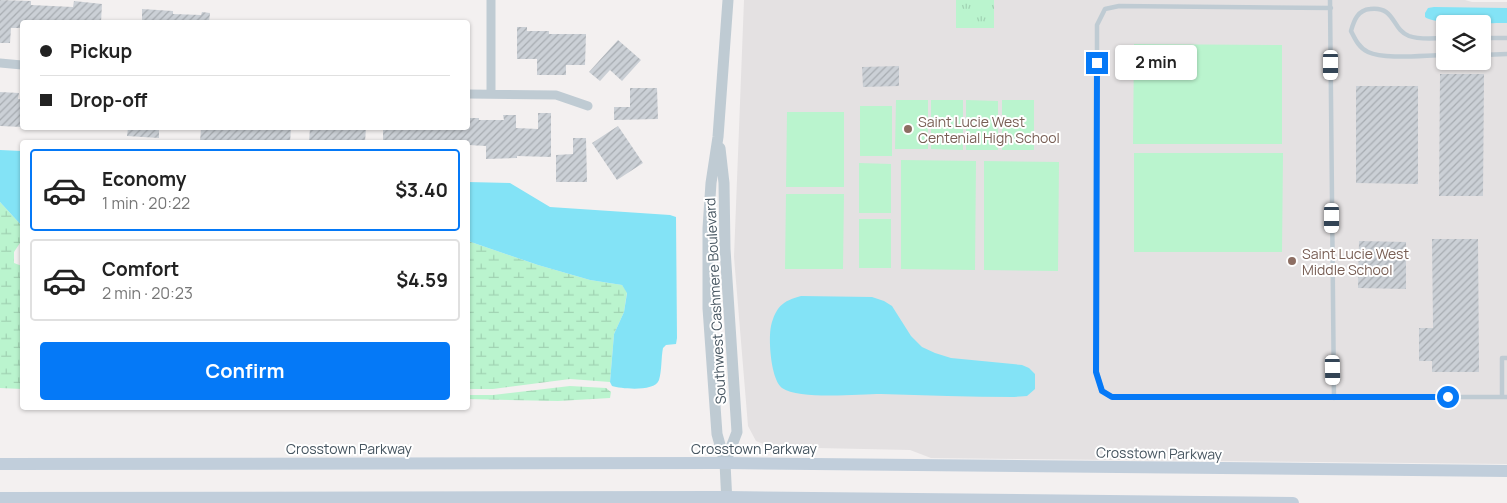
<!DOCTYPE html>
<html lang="en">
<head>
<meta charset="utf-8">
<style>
	body { margin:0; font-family:Manrope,sans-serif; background:#f2f2f2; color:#222; height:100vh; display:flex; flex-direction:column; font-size:19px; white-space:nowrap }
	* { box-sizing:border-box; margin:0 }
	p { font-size:16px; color:#767676 }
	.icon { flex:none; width:28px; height:28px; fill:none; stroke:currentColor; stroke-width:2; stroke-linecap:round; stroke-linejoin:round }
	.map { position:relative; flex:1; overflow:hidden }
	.side { position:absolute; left:20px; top:140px; width:450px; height:270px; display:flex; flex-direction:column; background:#fff; border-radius:5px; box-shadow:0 1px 4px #0004 }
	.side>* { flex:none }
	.top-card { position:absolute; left:20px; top:20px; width:450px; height:110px; border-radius:5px; box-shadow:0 1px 4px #0004; display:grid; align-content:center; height:110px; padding:0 20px; background:#fff }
	.fabs { position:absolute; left:1436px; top:15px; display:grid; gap:10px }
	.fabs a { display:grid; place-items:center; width:55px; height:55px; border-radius:5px; background:#fff; box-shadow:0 1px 4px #0004; font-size:25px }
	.end { position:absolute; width:22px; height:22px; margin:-11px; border:6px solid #0579f7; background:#fff; box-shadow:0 0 0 2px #fff }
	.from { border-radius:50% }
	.bubble { position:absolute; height:35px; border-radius:5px; background:#fff; box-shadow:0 1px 4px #0004; font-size:16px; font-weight:700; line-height:35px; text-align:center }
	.car { position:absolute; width:15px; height:30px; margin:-15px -8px; border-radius:6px; box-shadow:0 0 4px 1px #0007; background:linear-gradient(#fff 24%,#345 0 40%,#fff 0 76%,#345 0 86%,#fff 0) }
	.top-card b { display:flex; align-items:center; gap:18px; height:48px; font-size:19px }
	.top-card b+b { border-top:1px solid #e0e0e0 }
	.top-card i { width:12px; height:12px; background:#222 }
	ul { padding:9px 0 0; list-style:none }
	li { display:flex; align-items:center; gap:15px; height:82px; margin:0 10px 8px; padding:0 10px; border:2px solid #e0e0e0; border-radius:5px }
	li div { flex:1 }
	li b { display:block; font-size:19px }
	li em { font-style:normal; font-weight:700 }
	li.selected { border-color:#0579f7 }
	li>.icon { width:45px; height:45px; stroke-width:1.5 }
	.button { display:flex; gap:10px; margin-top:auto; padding:10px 20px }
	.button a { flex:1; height:58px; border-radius:5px; background:#0579f7; color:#fff; font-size:20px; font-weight:700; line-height:58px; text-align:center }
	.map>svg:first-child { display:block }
</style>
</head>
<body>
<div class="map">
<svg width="1507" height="503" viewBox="0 0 1507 503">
	<defs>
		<pattern id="wetland-marsh" width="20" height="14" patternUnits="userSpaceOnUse" patternTransform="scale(1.25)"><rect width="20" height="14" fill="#baf4ce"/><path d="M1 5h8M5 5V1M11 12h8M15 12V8" fill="none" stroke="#a1d3b3"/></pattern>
		<pattern id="park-tufts" width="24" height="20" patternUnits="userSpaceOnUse" patternTransform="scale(1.25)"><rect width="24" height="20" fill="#baf4ce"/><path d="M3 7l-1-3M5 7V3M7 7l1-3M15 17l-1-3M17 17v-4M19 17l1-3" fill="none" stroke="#a1d3b3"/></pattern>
		<pattern id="building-hatch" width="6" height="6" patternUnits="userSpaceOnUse" patternTransform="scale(1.25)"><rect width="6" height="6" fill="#cbd0d6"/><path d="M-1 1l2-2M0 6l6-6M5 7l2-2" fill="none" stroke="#a7acb1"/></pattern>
	</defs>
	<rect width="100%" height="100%" fill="#f3f0f0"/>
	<path fill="#e4e1e2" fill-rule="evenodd" d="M744,0H1465L1472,2H1507V464L931,458L910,450L771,447L756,441L748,426L734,257ZM1445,24H1482V61H1445Z"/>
	<path fill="#baf4ce" d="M1134,44L1282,45V144H1133Z
		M896,100H928V149H895Z
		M931,100H963V150L931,149Z
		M966,100L998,101V150H966Z
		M1002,100H1034V150H1002Z
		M860,106H892V156H860Z
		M787,112H844V187H786Z
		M1134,153H1283L1282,252H1134Z
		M901,160L976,161L975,270L901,269Z
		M984,161L1059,162L1058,271L984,270Z
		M859,163L891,164V213H859Z
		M786,194H844L843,269H785Z
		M859,219H891V268H859Z"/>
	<path fill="url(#wetland-marsh)" d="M0,202L22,226V240L14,252V263L22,266V389L0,388Z
		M468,241L538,265L590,280L622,285L627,292L624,312L614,334L610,382L570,379L493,389H468Z
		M570,386L606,388L611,392L610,398L558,401L468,399V395H493Z"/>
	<path fill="url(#park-tufts)" d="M956,0H994V28H956Z"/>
	<path fill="#83e3f6" d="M1434,7L1507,8V23C1492,23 1434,25 1425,17V13L1428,8Z
		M0,150L22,151V226L0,202Z
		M468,182L510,183L550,207L670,215L676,217L677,338L676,344L666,345L663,348C661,358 662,370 659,380C655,392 622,389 612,386L610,382L614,334L624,312L627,293L622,285L590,280L538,265L468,241Z
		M801,296L872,297L884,301L892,306L911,336L922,347L935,353L951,358L1022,365L1029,368L1035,374V389L1027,396L1014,397C970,397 925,395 881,394C859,394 799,400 782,388C771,380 768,340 771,326C776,307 782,301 801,296Z"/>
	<path fill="url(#building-hatch)" d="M0,0L31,1V5L73,7L74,1L102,4L101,22H22V28H11L10,43H0Z
		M142,9L173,11V14L201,15L202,12L210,13L209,22H142Z
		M517,27H527V31H549V34H586L585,65H566V75H537V59H517Z
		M618,40L641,60L622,81L610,70L600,81L589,72Z
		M899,66V86L863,87L862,67Z
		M1440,74H1484L1483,196H1439Z
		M1356,86H1418V184L1356,183Z
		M630,88H657L658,119L614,120V107H630Z
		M0,92L19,93L18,99H22V127L0,126Z
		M538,113H551V157L517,156V158L486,159V146L468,145V142H383V128H468V118H479V120H504L503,115H516V128L538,129Z
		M618,126L643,163L617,180L592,143Z
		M128,128H159V138L127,136Z
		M201,128H291L290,142L232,141V142H200Z
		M310,128H366L365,142H309Z
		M573,138H586L587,182H556V155L573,154Z
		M1432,239H1478L1479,372H1432V361H1419V328H1433Z
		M1359,241L1406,242V289L1358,288Z"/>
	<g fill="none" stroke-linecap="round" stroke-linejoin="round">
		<path stroke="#bfcbd3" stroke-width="4.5" d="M1330,0L1334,398
			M1331,8L1119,6L1105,9L1097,25V372L1102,391L1112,397H1507
			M1445,38C1434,38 1420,40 1409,36C1391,29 1396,6 1370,9C1358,10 1354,20 1351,31C1355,39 1359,48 1368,52C1385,60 1425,55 1445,55
			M1482,38H1507
			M1482,55L1507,54
			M1502,397V358H1507"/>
		<path stroke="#bfcbd3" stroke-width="9" d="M0,63L22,65
			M468,94L556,95L588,106
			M491,94V0"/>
		<path stroke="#bfcbd3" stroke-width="11" d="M720,148L724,183L725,249L737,432L725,463
			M727,503L725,463L717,434L708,308V228L711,183L718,137L728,0"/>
		<path stroke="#c1cedb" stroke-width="12" d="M0,464L725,463L1507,471
			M0,498L726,497L1293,503"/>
	</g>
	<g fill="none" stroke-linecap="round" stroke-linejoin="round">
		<path stroke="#0579f7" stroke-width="6" d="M1097,63L1096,372L1102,391L1112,397H1448"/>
	</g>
	<g fill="#8d6e63" stroke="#fff" stroke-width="2">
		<circle cx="908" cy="129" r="5"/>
		<circle cx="1292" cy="261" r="5"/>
	</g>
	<g text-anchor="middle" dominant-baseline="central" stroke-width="4" stroke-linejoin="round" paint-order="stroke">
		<g font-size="14" fill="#785e54" stroke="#fff" text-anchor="start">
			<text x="918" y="121">Saint Lucie West<tspan x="918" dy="16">Centenial High School</tspan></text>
			<text x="1302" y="253">Saint Lucie West<tspan x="1302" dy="16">Middle School</tspan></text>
		</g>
		<g font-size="14" fill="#465560" stroke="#fff">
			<text transform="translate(715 301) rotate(-93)">Southwest Cashmere Boulevard</text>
			<text x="349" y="448">Crosstown Parkway</text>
			<text x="754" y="448">Crosstown Parkway</text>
			<text transform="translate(1159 453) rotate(1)">Crosstown Parkway</text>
		</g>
	</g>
</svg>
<div class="fabs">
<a><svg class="icon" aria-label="layers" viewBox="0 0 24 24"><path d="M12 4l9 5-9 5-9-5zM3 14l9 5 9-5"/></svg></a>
</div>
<i class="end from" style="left:1448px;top:397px"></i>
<i class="end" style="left:1097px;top:63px"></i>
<div class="bubble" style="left:1115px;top:45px;width:82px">2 min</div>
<i class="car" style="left:1331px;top:65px;rotate:180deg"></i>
<i class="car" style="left:1332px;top:218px;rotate:180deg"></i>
<i class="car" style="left:1333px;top:370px;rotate:179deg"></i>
<div class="top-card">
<b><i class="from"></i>Pickup</b>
<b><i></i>Drop-off</b>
</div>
<section class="side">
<ul>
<li class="selected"><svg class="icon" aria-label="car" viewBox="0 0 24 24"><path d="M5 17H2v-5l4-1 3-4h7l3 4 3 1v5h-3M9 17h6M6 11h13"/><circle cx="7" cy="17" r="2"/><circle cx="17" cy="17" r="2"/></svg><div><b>Economy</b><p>1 min · 20:22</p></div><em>$3.40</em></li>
<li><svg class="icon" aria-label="car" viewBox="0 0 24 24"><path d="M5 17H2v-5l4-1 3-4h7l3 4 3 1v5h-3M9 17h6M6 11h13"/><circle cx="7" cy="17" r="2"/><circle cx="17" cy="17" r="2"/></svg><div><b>Comfort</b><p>2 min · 20:23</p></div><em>$4.59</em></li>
</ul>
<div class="button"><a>Confirm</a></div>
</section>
</div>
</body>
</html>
